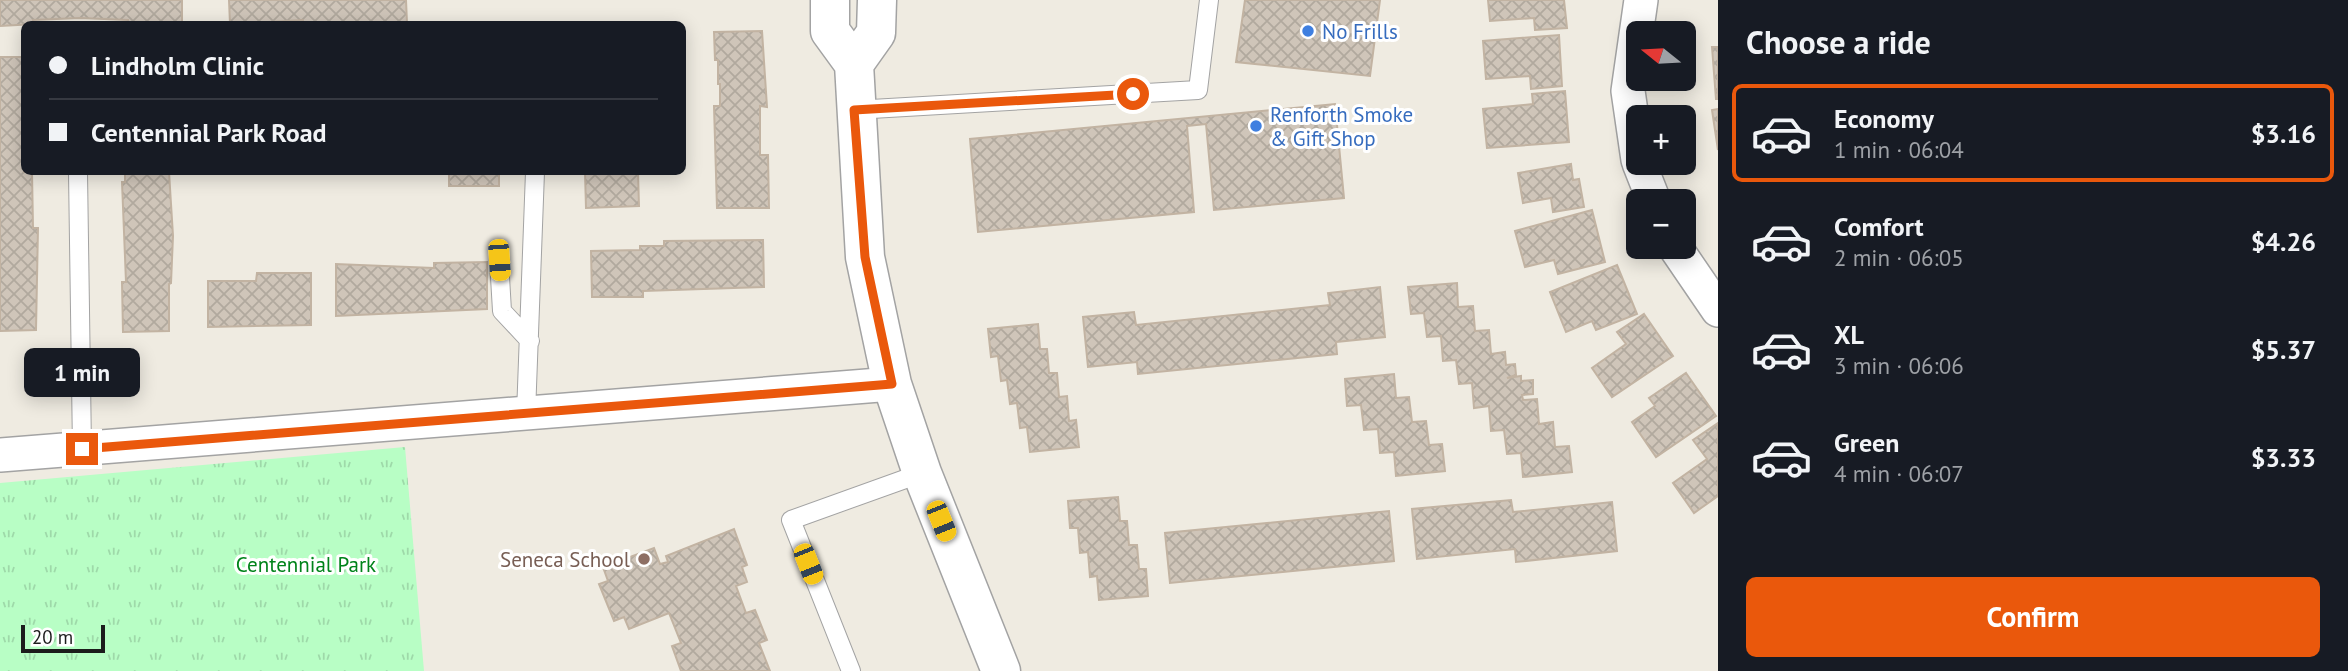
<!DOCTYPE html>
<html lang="en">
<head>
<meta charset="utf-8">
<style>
	body { margin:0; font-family:"PT Sans",sans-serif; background:#242831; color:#f1f3f6; height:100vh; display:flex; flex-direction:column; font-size:26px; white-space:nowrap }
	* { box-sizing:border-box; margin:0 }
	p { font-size:23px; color:#9ea1a6 }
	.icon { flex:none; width:38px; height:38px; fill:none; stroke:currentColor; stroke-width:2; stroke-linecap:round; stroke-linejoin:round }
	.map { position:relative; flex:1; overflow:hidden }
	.side { display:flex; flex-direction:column; background:#171b24; width:630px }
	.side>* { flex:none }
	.banner { position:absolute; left:21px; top:21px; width:665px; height:154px; border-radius:10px; box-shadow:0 4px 18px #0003; display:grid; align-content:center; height:154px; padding:0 28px; background:#171b24 }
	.needle { width:46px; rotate:288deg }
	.buttons { position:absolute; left:1626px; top:21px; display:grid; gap:14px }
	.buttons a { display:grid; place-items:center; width:70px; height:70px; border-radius:10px; background:#171b24; box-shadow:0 4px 18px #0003; font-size:35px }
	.scale { position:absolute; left:21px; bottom:18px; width:84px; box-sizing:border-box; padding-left:7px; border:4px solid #1c1c1c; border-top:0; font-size:19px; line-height:24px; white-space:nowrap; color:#1c1c1c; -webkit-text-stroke:5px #fff; paint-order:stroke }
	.end { position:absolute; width:32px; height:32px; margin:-16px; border:9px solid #ea580c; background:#fff; box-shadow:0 0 0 4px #fff }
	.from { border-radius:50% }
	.bubble { position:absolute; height:49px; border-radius:10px; background:#171b24; box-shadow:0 4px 18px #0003; font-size:23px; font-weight:800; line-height:49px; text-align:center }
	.car { position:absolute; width:21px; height:42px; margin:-21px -10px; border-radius:9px; box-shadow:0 0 5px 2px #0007; background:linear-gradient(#f5c518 24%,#345 0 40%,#f5c518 0 76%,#345 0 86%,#f5c518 0) }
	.banner b { display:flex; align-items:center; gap:24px; height:66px; font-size:26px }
	.banner b+b { border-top:2px solid #363941 }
	.banner i { width:18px; height:18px; background:#f1f3f6 }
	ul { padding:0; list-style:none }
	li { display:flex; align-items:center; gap:21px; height:98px; margin:0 14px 10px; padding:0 14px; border:4px solid transparent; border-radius:10px }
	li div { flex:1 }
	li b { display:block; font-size:26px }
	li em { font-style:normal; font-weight:800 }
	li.selected { border-color:#ea580c }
	li>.icon { width:63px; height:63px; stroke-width:1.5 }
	h2 { padding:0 28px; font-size:32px; line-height:84px }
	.action { display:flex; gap:14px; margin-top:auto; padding:14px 28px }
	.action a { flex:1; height:80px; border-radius:10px; background:#ea580c; color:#fff; font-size:28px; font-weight:800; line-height:80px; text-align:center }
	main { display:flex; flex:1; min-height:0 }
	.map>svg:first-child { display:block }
</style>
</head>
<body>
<main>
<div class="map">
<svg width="1718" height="671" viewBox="0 0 1718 671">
	<defs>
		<pattern id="park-tufts" width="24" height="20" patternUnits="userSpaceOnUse" patternTransform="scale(1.75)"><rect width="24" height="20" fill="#b8fec5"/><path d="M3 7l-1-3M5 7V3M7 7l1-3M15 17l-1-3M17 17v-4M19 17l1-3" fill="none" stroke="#9ed9a9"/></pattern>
		<pattern id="building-cross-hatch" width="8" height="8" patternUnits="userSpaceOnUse" patternTransform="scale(1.75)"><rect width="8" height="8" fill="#cfc5b9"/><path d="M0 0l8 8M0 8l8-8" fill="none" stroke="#b1a99e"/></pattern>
	</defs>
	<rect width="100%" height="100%" fill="#efebe1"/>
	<path fill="url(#park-tufts)" d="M405,447L424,671H0V483Z"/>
	<path fill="url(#building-cross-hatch)" stroke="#c2b3a2" stroke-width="2" d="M0,0H182V22L128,23V20L80,18L33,20L34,24L0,26Z
		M229,0H406L407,23H303V20L230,24Z
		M1245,0H1380L1370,76L1236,62Z
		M1488,0H1564L1567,28L1535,30L1534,18L1490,21Z
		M762,31L767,107L760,106V155H768L769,208H717L714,106H720V84H718V60H715L714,32Z
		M1559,35L1562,86L1531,89L1530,76L1486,79L1483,41Z
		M1712,47H1718V99H1716Z
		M0,57H24V172H32L33,228H38L36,330L0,331Z
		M1565,91L1569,142L1487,148L1483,109L1533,104L1532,94Z
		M1335,104L1344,198L1214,210L1206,124L1187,126L1194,212L978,232L970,139Z
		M1718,109V150L1712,110Z
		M1571,164L1573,180L1579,179L1584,207L1553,212L1551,198L1523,203L1518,173Z
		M125,172H169L173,236L171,283L169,284V331L123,332L122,282H126L122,182H125Z
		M449,172H499V186H449Z
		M585,172H638L639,206L586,208Z
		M1592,210L1605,262L1558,274L1554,260L1525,267L1515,231Z
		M763,240L764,287L643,291V297H592L591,251L640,250V246H664V241Z
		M487,262V309L336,316V264L434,268V263Z
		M1617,265L1637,314L1596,330L1592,321L1566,332L1550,292Z
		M257,273H311V325L208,327V281H256Z
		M1457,283L1458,307L1473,306L1475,331L1489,330L1491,354L1505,352L1506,365L1515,364L1516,375L1507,378L1521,376V381L1533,380V394L1522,395L1523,400L1537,399L1539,424L1553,422L1555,447L1569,446L1572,472L1523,477L1521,453L1507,454L1504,430L1491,431L1489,406L1474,408L1472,383L1459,384L1456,360L1443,361L1441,336L1427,337L1424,313L1411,314L1408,287Z
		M1380,287L1385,337L1336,342L1337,354L1138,374L1137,362L1088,367L1083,317L1134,312L1136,325L1330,305L1328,293Z
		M1644,314L1673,356L1612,397L1592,368L1626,344L1617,332Z
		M1038,324L1040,349H1047L1049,373H1057L1059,397L1067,396L1069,421L1076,420L1079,447L1030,452L1027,427L1020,428L1017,403L1010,404L1007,380L1001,381L998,356L991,357L988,329Z
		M1686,373L1716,416L1656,457L1632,422L1655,406L1649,398Z
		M1394,374L1396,398L1409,397L1412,422L1426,421L1429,445L1442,444L1445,471L1396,476L1394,452L1380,453L1378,429L1364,430L1361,405L1347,406L1345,379Z
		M1718,423V496L1694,513L1673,483L1707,459L1693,440Z
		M1118,497L1120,521H1127L1129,545H1137L1139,569H1146L1148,596L1099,600L1097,576L1090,577L1088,552L1080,553L1078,528H1070L1068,501Z
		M1511,500L1513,512L1612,502L1617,551L1516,562L1515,549L1417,559L1412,509Z
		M1389,511L1394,561L1170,583L1165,533Z
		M734,529L747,565L742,567L747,582L736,586L746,613L755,610L767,640L759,643L770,671H681L672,646L681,643L669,613L629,629L624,617L614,621L599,584L608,581L603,567L654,548L660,564L668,562L666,556Z"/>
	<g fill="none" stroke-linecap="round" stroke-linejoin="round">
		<g stroke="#a3a3a3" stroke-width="20">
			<path id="service" d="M854,110L1198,90L1209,0
				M78,172L82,449
				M499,260L502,311L530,341
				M526,414L535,172
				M851,671L791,520L922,473"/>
		</g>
		<g stroke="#a3a3a3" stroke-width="36">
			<path id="minor" d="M1638,160L1628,91L1641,0
				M1639,163L1654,201
				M1675,247L1718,310
				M0,455L892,384"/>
		</g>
		<g stroke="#a3a3a3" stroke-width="41">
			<path id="tertiary" d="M830,0V31L854,64
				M877,0L876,33L854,64L865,257L892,384L922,473L1001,671"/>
		</g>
		<use href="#service" stroke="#fff" stroke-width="18"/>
		<use href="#minor" stroke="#fff" stroke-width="33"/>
		<use href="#tertiary" stroke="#fff" stroke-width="38"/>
	</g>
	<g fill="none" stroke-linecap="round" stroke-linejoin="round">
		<path stroke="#ea580c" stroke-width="9" d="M82,449L892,384L865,257L854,110L1133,94"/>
	</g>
	<g fill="#3f7fe0" stroke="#fff" stroke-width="2.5">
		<circle cx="1308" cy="31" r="7"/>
		<circle cx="1256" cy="126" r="7"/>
	</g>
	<circle fill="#8d6e63" stroke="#fff" stroke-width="2.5" cx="644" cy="559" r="7"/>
	<g text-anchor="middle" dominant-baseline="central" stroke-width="6" stroke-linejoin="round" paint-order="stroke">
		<g font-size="21" fill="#366cbe" stroke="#fff" text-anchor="start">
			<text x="1322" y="31">No Frills</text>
			<text x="1270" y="114">Renforth Smoke<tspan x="1270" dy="24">&amp; Gift Shop</tspan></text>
		</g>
		<g font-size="21" fill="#785e54" stroke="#fff" text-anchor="end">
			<text x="630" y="559">Seneca School</text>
		</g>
		<g font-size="21" fill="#01831a" stroke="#fff">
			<text x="306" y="564">Centennial Park</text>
		</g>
	</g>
</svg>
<div class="buttons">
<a><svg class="needle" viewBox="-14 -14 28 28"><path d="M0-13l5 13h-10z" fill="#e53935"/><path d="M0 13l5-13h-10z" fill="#9ea1a6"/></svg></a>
<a>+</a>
<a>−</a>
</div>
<div class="scale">20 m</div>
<i class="end from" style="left:1133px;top:94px"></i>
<i class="end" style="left:82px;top:449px"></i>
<div class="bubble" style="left:24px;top:348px;width:116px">1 min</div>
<i class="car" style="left:499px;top:260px;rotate:176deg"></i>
<i class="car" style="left:941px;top:521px;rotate:158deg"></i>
<i class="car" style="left:808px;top:564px;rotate:158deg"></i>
<div class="banner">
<b><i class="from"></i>Lindholm Clinic</b>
<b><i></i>Centennial Park Road</b>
</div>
</div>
<section class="side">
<h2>Choose a ride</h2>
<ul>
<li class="selected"><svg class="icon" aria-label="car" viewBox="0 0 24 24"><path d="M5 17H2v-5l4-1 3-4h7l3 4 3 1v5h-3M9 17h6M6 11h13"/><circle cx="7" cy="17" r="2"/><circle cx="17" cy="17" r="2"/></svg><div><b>Economy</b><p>1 min · 06:04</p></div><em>$3.16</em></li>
<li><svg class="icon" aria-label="car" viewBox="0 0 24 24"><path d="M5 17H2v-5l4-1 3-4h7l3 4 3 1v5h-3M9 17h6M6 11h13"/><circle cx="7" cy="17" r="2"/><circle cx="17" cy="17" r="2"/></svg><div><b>Comfort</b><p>2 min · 06:05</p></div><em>$4.26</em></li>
<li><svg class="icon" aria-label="car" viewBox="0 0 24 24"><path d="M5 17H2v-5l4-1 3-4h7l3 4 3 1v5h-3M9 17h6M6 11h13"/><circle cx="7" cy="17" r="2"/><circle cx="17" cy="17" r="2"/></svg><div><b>XL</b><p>3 min · 06:06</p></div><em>$5.37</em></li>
<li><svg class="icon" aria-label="car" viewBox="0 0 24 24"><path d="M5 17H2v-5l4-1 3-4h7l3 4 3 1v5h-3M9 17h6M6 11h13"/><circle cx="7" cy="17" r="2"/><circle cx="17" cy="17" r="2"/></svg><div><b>Green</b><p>4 min · 06:07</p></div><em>$3.33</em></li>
</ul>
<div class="action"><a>Confirm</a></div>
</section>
</main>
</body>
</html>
